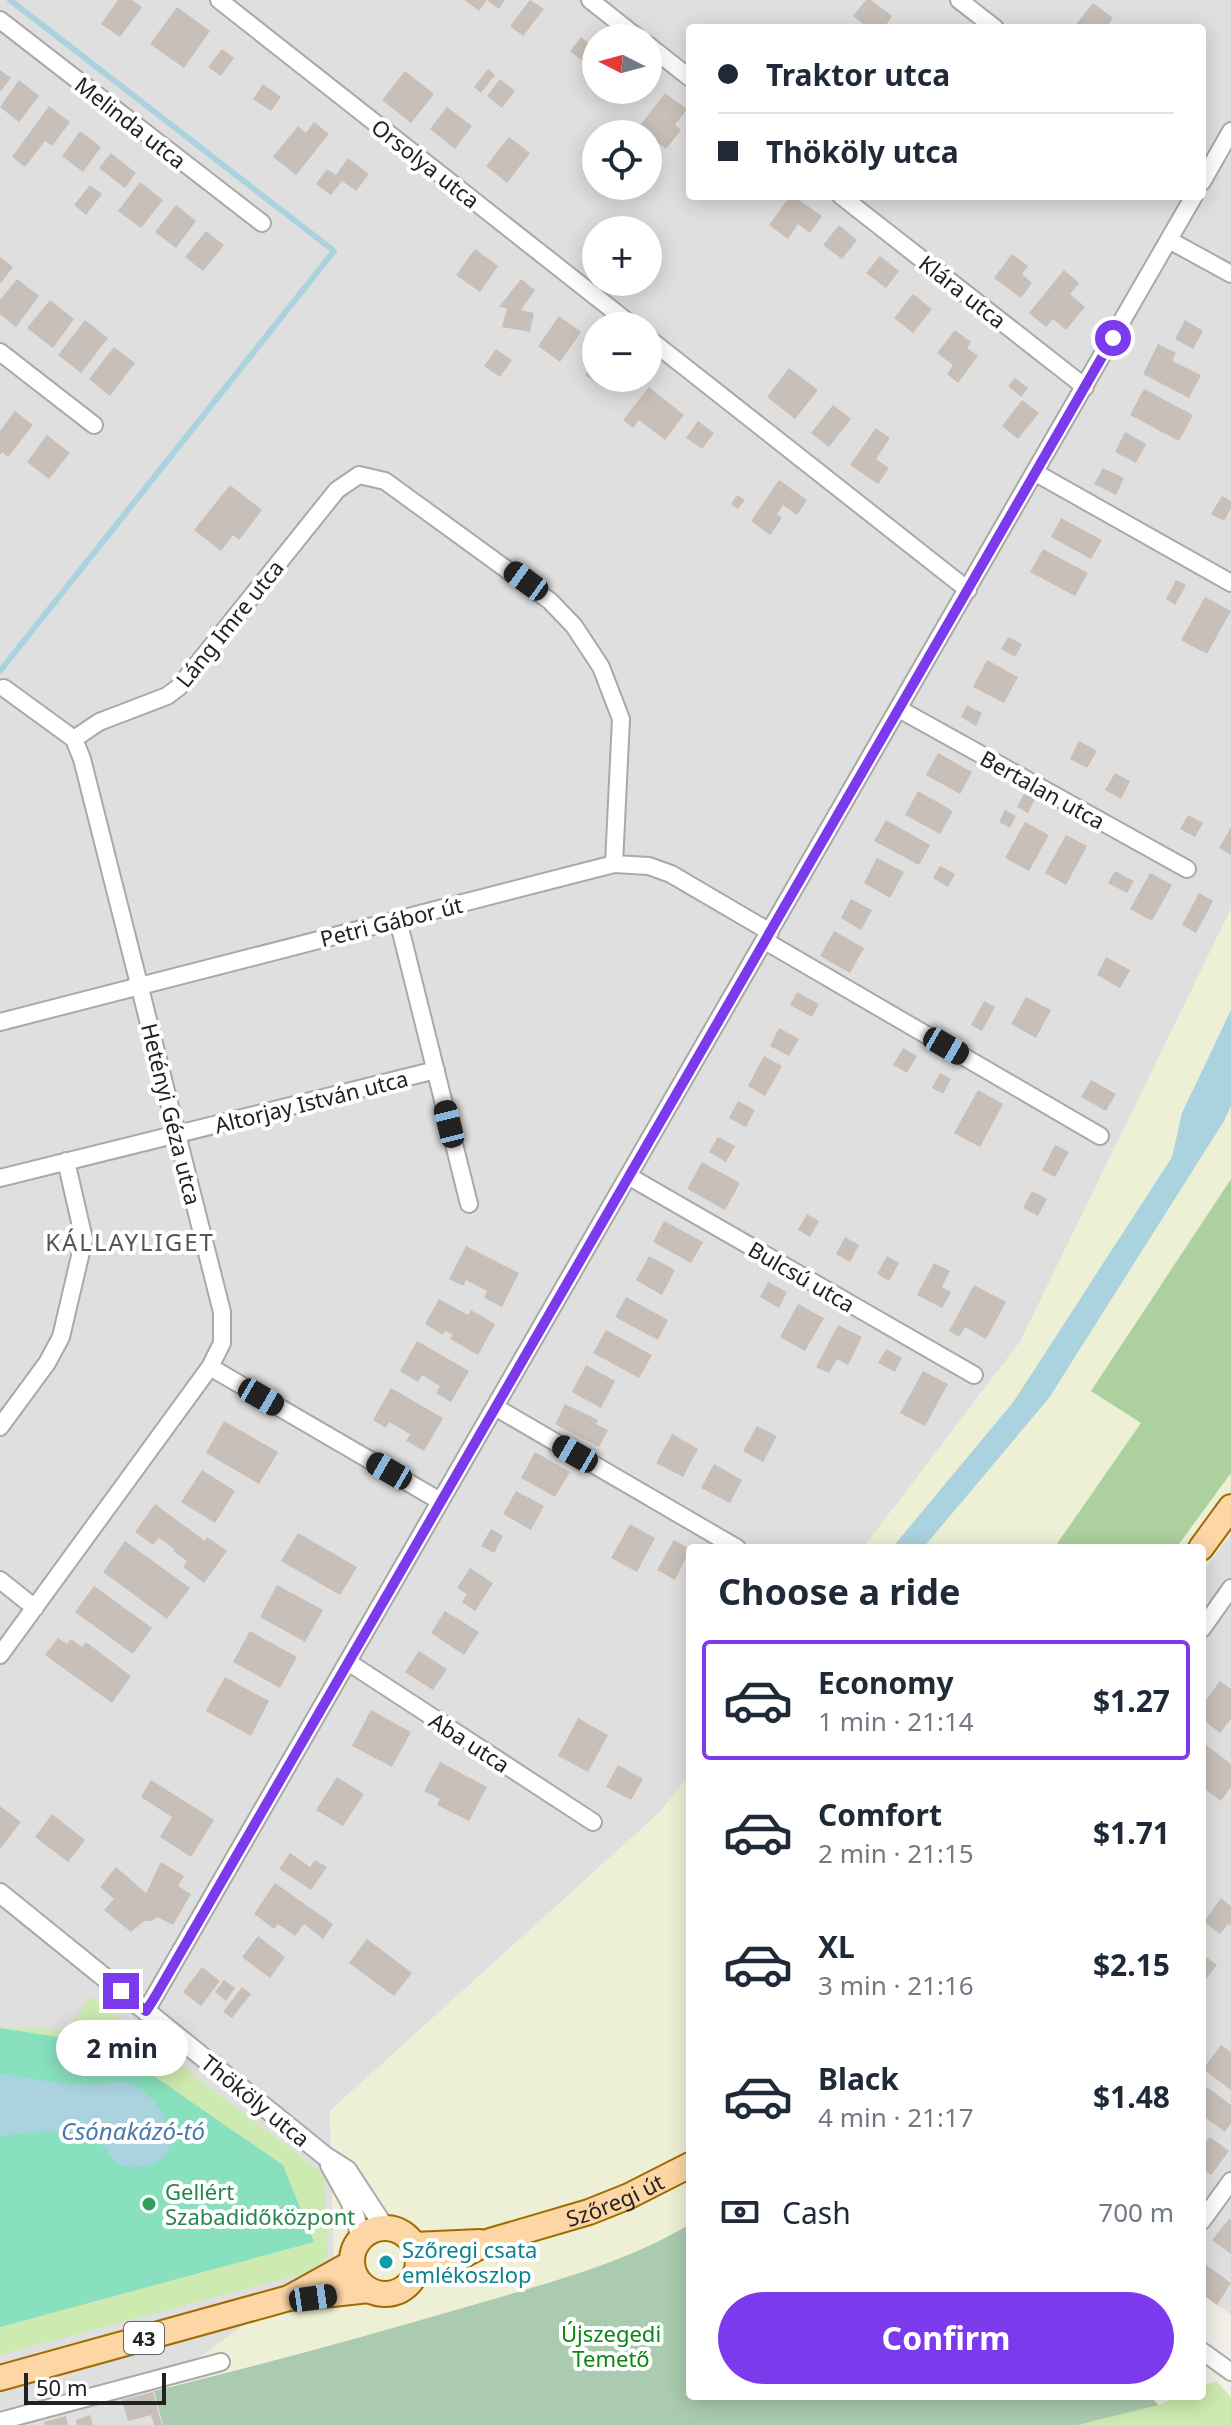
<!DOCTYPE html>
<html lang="en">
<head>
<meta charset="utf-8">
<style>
	body { margin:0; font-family:"Noto Sans",sans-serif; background:#f6f6f7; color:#1f2937; height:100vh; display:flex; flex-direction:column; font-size:30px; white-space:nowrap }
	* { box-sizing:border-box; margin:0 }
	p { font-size:26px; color:#747a83 }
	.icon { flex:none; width:44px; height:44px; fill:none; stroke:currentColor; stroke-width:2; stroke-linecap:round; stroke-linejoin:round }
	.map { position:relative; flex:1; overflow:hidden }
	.details { position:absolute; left:686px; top:1544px; width:520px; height:856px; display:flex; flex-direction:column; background:#fff; border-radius:8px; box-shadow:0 4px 20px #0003 }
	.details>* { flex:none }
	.banner { position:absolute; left:686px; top:24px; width:520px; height:176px; border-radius:8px; box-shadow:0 4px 20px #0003; display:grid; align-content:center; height:176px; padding:0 32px; background:#fff }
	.needle { width:52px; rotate:276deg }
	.tools { position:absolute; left:582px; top:24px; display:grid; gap:16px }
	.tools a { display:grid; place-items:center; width:80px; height:80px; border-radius:50%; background:#fff; box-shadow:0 4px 20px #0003; font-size:40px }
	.scale { position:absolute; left:24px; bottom:20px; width:142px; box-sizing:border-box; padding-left:8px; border:4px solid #222; border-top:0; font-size:22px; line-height:28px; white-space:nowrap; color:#222; -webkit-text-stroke:6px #fff; paint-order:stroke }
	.end { position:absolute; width:36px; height:36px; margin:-18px; border:10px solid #7c3aed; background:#fff; box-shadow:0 0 0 4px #fff }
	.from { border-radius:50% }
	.bubble { position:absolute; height:56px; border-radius:28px; background:#fff; box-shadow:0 4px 20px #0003; font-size:26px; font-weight:700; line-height:56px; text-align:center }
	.car { position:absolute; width:24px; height:48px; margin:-24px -12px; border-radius:10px; box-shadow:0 0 6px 2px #0007; background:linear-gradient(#222 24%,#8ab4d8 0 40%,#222 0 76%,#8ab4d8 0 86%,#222 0) }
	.banner b { display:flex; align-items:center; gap:28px; height:76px; font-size:30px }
	.banner b+b { border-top:2px solid #e0e1e3 }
	.banner i { width:20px; height:20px; background:#1f2937 }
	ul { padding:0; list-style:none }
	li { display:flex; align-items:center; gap:24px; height:120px; margin:0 16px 12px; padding:0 16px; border:4px solid transparent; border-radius:8px }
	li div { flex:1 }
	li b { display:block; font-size:30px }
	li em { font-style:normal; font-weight:700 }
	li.on { border-color:#7c3aed }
	li>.icon { width:72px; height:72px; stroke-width:1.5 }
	h2 { padding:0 32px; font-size:36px; line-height:96px }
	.pay { display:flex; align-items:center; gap:20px; height:88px; padding:0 32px; font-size:30px }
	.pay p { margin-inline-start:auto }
	.primary-button { display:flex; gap:16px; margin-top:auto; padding:16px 32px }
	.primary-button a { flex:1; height:92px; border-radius:48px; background:#7c3aed; color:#fff; font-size:32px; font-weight:700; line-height:92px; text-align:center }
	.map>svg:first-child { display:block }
</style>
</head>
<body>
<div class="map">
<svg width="1231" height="2425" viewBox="0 0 1231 2425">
	<rect width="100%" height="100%" fill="#f2efe9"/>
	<path fill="#e0dfdf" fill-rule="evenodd" d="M0,0H1231V909L1020,1342L863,1548H690V1774L661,1811L330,2111L334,2259L154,2391L163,2425H0ZM690,28H1202V196H690ZM596,38H648V90H596ZM596,134H648V186H596ZM596,230H648V282H596ZM596,326H648V378H596Z
		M1231,1533V2315L1202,2294V1573Z"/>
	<path fill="#eef0d5" d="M1231,909V1533L1202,1573V1548H863L1020,1342Z
		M690,1774V2224L663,2241L590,2271L394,2328L154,2391L334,2259L330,2111L661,1812Z"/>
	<path fill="#cdebb0" d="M90,1996L325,2175L328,2257L309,2272L0,2355V2327L314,2242L283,2165L109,2045L0,2028L67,2029Z
		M1216,2381L1231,2397V2425H1078L1159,2405L1179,2396H1202V2386Z"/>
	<path fill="#add19e" d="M1231,1179V1473L1176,1548H1054L1141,1423L1091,1391Z"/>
	<path fill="#aacbaf" d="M690,2224V2396H1149L1159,2405L1078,2425H163L154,2391C261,2365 367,2336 473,2305C547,2283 624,2264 690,2224Z"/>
	<path fill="#88e0be" d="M0,2028L109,2045L283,2165L314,2242L0,2327Z"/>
	<path fill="#aad3df" d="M1231,1010V1106L1224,1121L1049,1398L923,1548H892L1014,1401L1172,1157L1182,1113Z
		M0,2074C24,2077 48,2083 73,2084C85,2085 97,2083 109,2083C117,2083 126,2081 133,2084C169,2103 193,2167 133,2167C109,2168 112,2149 96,2140C70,2124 29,2134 0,2136Z"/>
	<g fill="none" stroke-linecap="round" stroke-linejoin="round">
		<path stroke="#aad3df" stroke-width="6" d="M0,671L334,251L10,0"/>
	</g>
	<path fill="#c7bfb8" d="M118,0H132L142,7L120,37L101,24Z
		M465,0H505L499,9L487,0L479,11Z
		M530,0L544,9L523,36L510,26Z
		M866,0H871L892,16L884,28H868L853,16Z
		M1093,3L1113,18L1106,28H1073Z
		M177,7L210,31L184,68L150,44Z
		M581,37L596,49V59L590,67L570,51Z
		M222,49L234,58L221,76L208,67Z
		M488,69L495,75L481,93L474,87Z
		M0,70L11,78L0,92Z
		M405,71L434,94L411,123L382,100Z
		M500,79L515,91L502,108L487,96Z
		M19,80L39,96L19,122L0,107Z
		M263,84L281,97L271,111L253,99Z
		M597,90H622L613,102Z
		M665,93L687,109L675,125L681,130L666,149L638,128Z
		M49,106L70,122L52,146L45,141L25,167L12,157Z
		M447,107L472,126L455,149L430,129Z
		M314,122L329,134L296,175L273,157L298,126L306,133Z
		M80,131L101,147L83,172L62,156Z
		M509,137L530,153L507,183L486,166Z
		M111,153L136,173L125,188L99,168Z
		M348,158L369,174L356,191L342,181L331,195L316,184L327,169L336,175Z
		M140,182L163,200L141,228L118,211Z
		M90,185L102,194L86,215L74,205Z
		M790,196H793L822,216L810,233L798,224L788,239L769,225Z
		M176,205L196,221L176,248L155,232Z
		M839,225L857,240L842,259L823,245Z
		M206,231L224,245L203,271L185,257Z
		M475,249L498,266L480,292L456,275Z
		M1012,254L1028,266L1022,274L1032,283L1021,298L994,278Z
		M880,256L899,271L886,288L866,273Z
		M0,257L13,267L0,284Z
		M1064,270L1079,283L1070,294L1085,307L1066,330L1053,319L1046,327L1029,313Z
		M17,279L39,296L16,327L0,314V300Z
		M521,279L535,290L521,310L534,313L530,332L502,327L507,308L499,307Z
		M913,294L932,309L913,333L894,318Z
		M50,300L74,319L53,348L27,328Z
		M559,316L581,332L560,362L538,346Z
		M85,320L108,338L81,373L58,355Z
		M1185,320L1203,331L1193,349L1175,339Z
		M955,330L971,342L967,348L978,356L958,383L947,374L953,365L937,353Z
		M1158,344L1176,353L1172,361L1201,375L1189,398L1143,374Z
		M114,347L135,363L110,396L89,379Z
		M496,349L512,360L500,377L484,366Z
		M596,358V378H620L615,386L608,382L603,388L585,375Z
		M789,368L818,390L795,419L767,397Z
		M1015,378L1028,388L1021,397L1008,386Z
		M649,387L684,415L665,440L639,420L633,428L623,420Z
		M1144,389L1193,415L1179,441L1130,415Z
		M1022,400L1039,413L1018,439L1002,426Z
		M833,405L851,419L829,447L811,433Z
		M15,411L33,425L8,457L2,452L0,455V431Z
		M698,421L714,433L702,449L686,438Z
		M876,428L890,438L876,459L889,468L878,484L850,465Z
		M1125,432L1146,444L1136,463L1115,452Z
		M47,435L70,453L49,479L27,462Z
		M1103,468L1124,478L1116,495L1094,484Z
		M779,480L807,500L797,515L783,505L777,514L782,518L770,535L751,521Z
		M230,485L262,510L239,540L233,535L221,551L194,530Z
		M737,495L745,500L738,509L731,504Z
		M1222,496L1231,501V508L1224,521L1211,514Z
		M1061,518L1102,540L1091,559L1051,537Z
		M1043,549L1088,573L1075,596L1030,572Z
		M1176,580L1186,585L1175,605L1166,599Z
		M1205,597L1231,611L1207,654L1181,640Z
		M1008,637L1022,644L1015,657L1001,649Z
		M987,660L1018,677L1004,703L973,687Z
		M967,705L982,713L976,726L961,717Z
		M1079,741L1097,751L1087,768L1070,759Z
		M938,753L972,772L960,794L926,775Z
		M1115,773L1130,781L1121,799L1105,790Z
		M918,791L953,811L940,834L905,815Z
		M1025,792L1036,798L1028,813L1017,807Z
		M1005,810L1016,816L1010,828L999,822Z
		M1188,815L1203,823L1195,837L1180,829Z
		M886,820L930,845L919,865L874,841Z
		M1025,822L1049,835L1029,871L1005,858Z
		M1231,827V855L1219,848Z
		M1066,835L1087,846L1066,885L1045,873Z
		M877,858L904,872L890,898L864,883Z
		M940,866L955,874L948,887L933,878Z
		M1115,871L1134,881L1127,893L1108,883Z
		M1150,873L1172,885L1152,921L1130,909Z
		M1199,893L1213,901L1196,933L1182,925Z
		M851,899L872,910L861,930L841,918Z
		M834,931L864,948L850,973L820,956Z
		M1106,957L1130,970L1120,988L1097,975Z
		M797,992L819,1004L812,1017L790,1005Z
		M1026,997L1051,1010L1036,1038L1011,1024Z
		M984,1001L995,1007L982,1031L971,1025Z
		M779,1028L799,1039L789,1056L770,1046Z
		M903,1048L917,1056L907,1073L893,1065Z
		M764,1056L782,1066L765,1096L748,1086Z
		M940,1073L951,1079L943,1094L932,1088Z
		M1091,1080L1116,1094L1106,1111L1081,1097Z
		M978,1090L1003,1104L980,1147L954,1133Z
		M738,1101L755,1110L746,1127L729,1118Z
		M718,1137L735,1146L726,1162L709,1152Z
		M1055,1145L1069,1152L1055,1177L1042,1170Z
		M702,1162L740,1183L725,1210L687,1189Z
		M1032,1191L1047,1199L1038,1216L1023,1208Z
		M807,1214L819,1221L810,1237L798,1230Z
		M664,1221L703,1242L691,1263L653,1242Z
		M845,1237L859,1245L850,1262L836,1254Z
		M466,1246L519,1273L502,1307L484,1298L487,1291L466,1280L463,1286L449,1279Z
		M649,1256L675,1270L662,1295L636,1280Z
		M887,1256L899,1263L889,1281L877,1274Z
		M934,1263L950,1271L942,1287L951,1292L942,1308L917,1295Z
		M768,1282L787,1292L779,1308L760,1297Z
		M974,1285L1006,1302L986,1339L965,1327L959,1337L949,1331Z
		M626,1297L668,1320L658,1340L615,1317Z
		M439,1299L468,1315L471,1310L495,1324L478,1355L450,1339L453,1335L445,1331L443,1335L425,1324Z
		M798,1304L824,1318L805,1351L780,1337Z
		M838,1325L862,1337L848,1365L837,1359L829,1373L816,1367Z
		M606,1330L652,1355L639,1378L593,1353Z
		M417,1341L469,1371L451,1402L436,1393L440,1386L422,1375L418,1382L400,1371Z
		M886,1349L902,1358L895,1372L878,1363Z
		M586,1365L615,1381L601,1408L572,1392Z
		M923,1371L948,1384L925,1426L900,1413Z
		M391,1388L443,1418L424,1451L406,1441L410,1434L389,1422L386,1428L373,1420Z
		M565,1404L598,1420L596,1424L608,1430L599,1447L555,1424Z
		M224,1421L278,1452L259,1484L206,1453Z
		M757,1426L777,1436L763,1462L743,1451Z
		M672,1434L698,1449L683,1477L656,1463Z
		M535,1452L570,1472L555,1497L521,1478Z
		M714,1464L742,1480L730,1503L701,1488Z
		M202,1470L235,1491L215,1523L181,1502Z
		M516,1491L544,1506L531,1530L503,1514Z
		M155,1504L205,1541L207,1537L227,1551L204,1583L183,1567L187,1561L173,1551L174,1549L159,1538L153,1545L135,1532Z
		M630,1524L655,1538L637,1572L611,1558Z
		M491,1529L503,1536L494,1553L481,1546Z
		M298,1533L357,1567L340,1595L281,1561Z
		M674,1540L690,1549L675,1580L657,1570Z
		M125,1541L190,1588L167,1619L103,1572Z
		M470,1568L493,1583L475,1611L462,1602L467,1594L457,1588Z
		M277,1585L323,1610L305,1642L260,1617Z
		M94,1586L152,1628L133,1654L75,1612Z
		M445,1611L479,1632L464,1655L431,1633Z
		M250,1631L297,1657L280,1688L233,1662Z
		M58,1638L67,1644L71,1639L82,1647L86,1642L131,1676L112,1703L45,1655Z
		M419,1651L447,1669L433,1690L405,1672Z
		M225,1677L269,1701L251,1736L206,1711Z
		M1220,1681L1231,1689V1719L1220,1733L1202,1719V1705Z
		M371,1710L411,1732L392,1767L352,1746Z
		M578,1718L608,1735L588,1772L558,1756Z
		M1202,1742L1231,1764V1787L1221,1801L1202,1787Z
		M440,1762L487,1787L469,1821L437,1805L440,1799L424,1791Z
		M618,1765L643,1779L631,1800L606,1787Z
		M337,1777L364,1794L343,1826L316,1810Z
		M151,1780L214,1820L191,1857L160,1837L172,1817L141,1797Z
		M0,1806L21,1822L0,1849Z
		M52,1814L85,1840L68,1862L35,1837Z
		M290,1853L310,1867L315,1860L327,1867L311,1890L279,1869Z
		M161,1862L184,1876L178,1886L191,1894L173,1925L157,1917L152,1921H144L131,1932L104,1910L114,1899L100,1887L116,1867L146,1893Z
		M275,1883L333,1924L323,1939L304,1924L295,1936L278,1924L274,1929L254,1914Z
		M1221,1898L1231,1906V1926L1228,1924L1220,1934L1204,1922Z
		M258,1936L285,1957L270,1978L242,1957Z
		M367,1939L412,1973L394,1996L349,1963Z
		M1202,1954L1217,1965L1202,1984Z
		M202,1967L220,1981L201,2006L183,1992Z
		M224,1980L235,1988L226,2001L215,1992Z
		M242,1987L251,1994L232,2018L223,2012Z
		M1221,2045L1231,2052V2090L1203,2069Z
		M1207,2087L1231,2105V2123L1225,2132L1202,2115V2093Z
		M1210,2137L1229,2151L1211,2175L1202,2169V2147Z
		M1229,2219L1231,2220V2254L1212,2240Z
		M1202,2262L1231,2283L1217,2305L1202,2294Z
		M153,2392L162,2425H154L151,2415L128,2421L122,2400Z
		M90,2415L93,2425H77L76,2420Z
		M66,2416L68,2425H45L44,2422Z"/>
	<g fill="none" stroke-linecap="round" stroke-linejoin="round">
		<g stroke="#a9a9a9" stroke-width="20">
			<path id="minor" d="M219,0L633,326
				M590,0L638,38
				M959,0L995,28
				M0,20L262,223
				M648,45L690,78
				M1202,182L1231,131
				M841,196L1085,387
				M1169,240L1231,274
				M648,338L968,590
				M0,352L94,425
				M1036,473L1231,583
				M899,709L1187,869
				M74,739L99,722L167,696L179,687L337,490L359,475L385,481L550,601L574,626L601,667L621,719L614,864
				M398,920L469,1204
				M765,941L1100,1136
				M0,1022L614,864L649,866L671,874L770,932
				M630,1177L974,1375
				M0,1178L436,1070
				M210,1367L440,1501
				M495,1407L737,1548
				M0,1427L47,1363L61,1337L84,1239L66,1161
				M0,1580L35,1608
				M1202,1629L1231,1588
				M0,1655L210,1367L222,1343V1312L82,759L74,739L4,688
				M348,1662L593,1822
				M146,2011L1194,196
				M1202,2221L1231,2181
				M1202,2351L1231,2372
				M0,2421L221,2362"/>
		</g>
		<g stroke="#a9a9a9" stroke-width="22">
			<path id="tertiary" d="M0,1893L325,2156L347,2170L385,2228
				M330,2165L351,2203L361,2238"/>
		</g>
		<g stroke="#a06b00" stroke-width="28">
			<g id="primary">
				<path d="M1201,1548L1231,1507"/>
				<circle cx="385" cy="2261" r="33"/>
				<path d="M414,2245L480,2242"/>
				<path id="s1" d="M415,2275L451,2262L490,2241L589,2212L629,2196L690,2165"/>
				<path d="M296,2298L369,2290"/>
				<path d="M0,2378L289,2298L352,2263"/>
			</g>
		</g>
		<use href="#minor" stroke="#fff" stroke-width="16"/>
		<use href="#tertiary" stroke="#fff" stroke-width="18"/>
		<use href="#primary" stroke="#fcd6a4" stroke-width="24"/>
	</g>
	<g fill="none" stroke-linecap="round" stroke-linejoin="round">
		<path stroke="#7c3aed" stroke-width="10" d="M121,1991L146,2011L155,1997L1113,338"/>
	</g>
	<circle fill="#2e9e5b" stroke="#fff" stroke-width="3" cx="149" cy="2204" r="8"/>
	<circle fill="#0f9aa8" stroke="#fff" stroke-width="3" cx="386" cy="2262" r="8"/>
	<g text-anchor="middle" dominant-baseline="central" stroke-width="8" stroke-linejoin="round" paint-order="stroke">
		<rect fill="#fff" stroke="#646464" stroke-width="2" x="124" y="2322" width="40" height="32" rx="6"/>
		<g font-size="20" font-weight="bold" fill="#222">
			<text x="144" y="2338">43</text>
		</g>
		<g font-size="22" fill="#222" stroke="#fff">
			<text transform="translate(131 122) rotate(38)">Melinda utca</text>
			<text transform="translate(426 163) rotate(38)">Orsolya utca</text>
			<text transform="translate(963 291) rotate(38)">Klára utca</text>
			<text transform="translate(229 623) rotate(-51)">Láng Imre utca</text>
			<text transform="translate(1043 789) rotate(29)">Bertalan utca</text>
			<text transform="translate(391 921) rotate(-14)">Petri Gábor út</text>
			<text transform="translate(311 1101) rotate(-14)">Altorjay István utca</text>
			<text transform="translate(172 1114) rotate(76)">Hetényi Géza utca</text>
			<text transform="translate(802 1276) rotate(30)">Bulcsú utca</text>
			<text transform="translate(470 1742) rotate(33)">Aba utca</text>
			<text transform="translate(256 2100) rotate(39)">Thököly utca</text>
			<text stroke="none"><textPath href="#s1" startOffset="214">Szőregi út</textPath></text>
		</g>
		<g font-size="22" fill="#27864d" stroke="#fff" text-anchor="start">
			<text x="165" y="2191">Gellért<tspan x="165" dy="25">Szabadidőközpont</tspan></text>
		</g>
		<g font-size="22" fill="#0d838f" stroke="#fff" text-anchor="start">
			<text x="402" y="2249">Szőregi csata<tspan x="402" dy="25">emlékoszlop</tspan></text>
		</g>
		<g font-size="22" fill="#0c8416" stroke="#fff">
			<text x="611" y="2333">Újszegedi<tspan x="611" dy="25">Temető</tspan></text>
		</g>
		<g font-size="24" letter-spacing="2" fill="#555" stroke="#fff">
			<text x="130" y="1241">KÁLLAYLIGET</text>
		</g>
		<g font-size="24" font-style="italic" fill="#4a7aab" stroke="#fff">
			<text x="133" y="2130">Csónakázó-tó</text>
		</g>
	</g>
</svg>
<div class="tools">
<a><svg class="needle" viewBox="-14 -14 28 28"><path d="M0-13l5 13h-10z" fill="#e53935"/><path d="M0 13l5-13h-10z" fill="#747a83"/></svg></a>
<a><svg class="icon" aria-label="locate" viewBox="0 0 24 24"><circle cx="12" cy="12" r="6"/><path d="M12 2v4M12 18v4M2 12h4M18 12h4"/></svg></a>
<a>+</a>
<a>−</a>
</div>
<div class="scale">50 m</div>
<i class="end from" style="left:1113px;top:338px"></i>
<i class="end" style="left:121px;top:1991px"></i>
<div class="bubble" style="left:56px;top:2020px;width:132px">2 min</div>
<i class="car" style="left:526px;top:581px;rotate:306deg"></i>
<i class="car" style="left:946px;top:1046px;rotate:120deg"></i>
<i class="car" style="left:449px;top:1124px;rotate:346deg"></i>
<i class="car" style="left:261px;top:1397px;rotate:120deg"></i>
<i class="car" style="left:575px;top:1454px;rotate:300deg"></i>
<i class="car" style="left:389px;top:1471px;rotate:300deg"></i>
<i class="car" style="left:313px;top:2298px;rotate:82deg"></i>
<div class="banner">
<b><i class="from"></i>Traktor utca</b>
<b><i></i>Thököly utca</b>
</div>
<section class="details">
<h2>Choose a ride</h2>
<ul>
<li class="on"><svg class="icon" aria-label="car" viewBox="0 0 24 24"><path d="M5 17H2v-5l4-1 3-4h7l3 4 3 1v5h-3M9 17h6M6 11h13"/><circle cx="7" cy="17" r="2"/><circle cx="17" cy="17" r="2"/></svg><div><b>Economy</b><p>1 min · 21:14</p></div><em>$1.27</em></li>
<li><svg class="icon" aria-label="car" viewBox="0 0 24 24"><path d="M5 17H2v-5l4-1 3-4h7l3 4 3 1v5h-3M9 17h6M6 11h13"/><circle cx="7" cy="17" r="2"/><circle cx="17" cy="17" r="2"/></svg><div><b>Comfort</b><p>2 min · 21:15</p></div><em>$1.71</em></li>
<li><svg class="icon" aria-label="car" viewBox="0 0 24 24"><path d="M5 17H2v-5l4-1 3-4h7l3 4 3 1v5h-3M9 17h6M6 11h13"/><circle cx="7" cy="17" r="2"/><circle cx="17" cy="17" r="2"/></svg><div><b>XL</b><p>3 min · 21:16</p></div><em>$2.15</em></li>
<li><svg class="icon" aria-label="car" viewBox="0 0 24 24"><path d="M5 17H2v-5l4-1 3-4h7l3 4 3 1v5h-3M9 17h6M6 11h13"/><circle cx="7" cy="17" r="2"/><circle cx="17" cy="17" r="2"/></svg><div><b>Black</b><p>4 min · 21:17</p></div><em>$1.48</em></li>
</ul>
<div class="pay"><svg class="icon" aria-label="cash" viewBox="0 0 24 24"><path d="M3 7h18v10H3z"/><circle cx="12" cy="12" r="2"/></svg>Cash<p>700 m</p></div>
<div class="primary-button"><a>Confirm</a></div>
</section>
</div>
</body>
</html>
